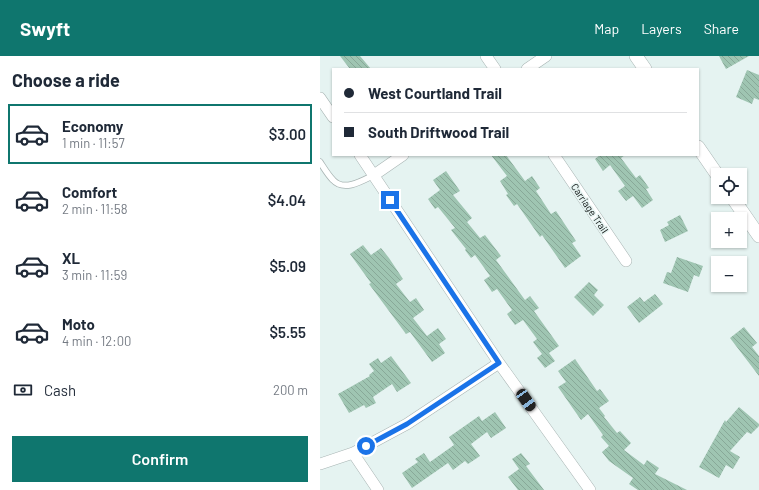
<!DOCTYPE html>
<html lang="en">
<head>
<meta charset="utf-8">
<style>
	body { margin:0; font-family:Barlow,sans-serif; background:#f2f2f3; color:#1f2937; height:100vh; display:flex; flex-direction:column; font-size:15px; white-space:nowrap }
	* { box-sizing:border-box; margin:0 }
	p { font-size:13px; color:#747a83 }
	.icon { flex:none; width:22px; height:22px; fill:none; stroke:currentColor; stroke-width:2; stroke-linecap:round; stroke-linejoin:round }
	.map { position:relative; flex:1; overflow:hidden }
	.details { display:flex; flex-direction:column; background:#fff; width:320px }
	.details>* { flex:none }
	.guide { position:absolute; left:12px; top:12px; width:367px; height:88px; border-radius:0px; box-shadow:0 1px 3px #0004; display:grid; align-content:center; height:88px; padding:0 12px; background:#fff }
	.tools { position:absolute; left:391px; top:112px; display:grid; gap:8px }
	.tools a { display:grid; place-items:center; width:36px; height:36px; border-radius:0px; background:#fff; box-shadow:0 1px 3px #0004; font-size:20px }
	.end { position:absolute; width:18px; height:18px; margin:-9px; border:5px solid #1a73e8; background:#fff; box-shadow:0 0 0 2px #fff }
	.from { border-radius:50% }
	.car { position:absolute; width:12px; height:24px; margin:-12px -6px; border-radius:5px; box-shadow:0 0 3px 1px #0007; background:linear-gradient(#222 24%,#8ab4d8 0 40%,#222 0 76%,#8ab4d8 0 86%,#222 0) }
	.guide b { display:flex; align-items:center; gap:14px; height:38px; font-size:15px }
	.guide b+b { border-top:1px solid #e0e1e3 }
	.guide i { width:10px; height:10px; background:#1f2937 }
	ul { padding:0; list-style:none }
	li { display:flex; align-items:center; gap:12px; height:60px; margin:0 8px 6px; padding:0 4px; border:2px solid transparent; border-radius:0px }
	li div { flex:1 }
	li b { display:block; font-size:15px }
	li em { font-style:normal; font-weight:600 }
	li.on { border-color:#0f766e }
	li>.icon { width:36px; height:36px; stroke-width:1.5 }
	h2 { padding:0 12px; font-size:18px; line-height:48px }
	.pay { display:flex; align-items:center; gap:10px; height:44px; padding:0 12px; font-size:15px }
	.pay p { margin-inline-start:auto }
	.action { display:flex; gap:8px; margin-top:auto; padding:8px 12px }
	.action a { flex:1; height:46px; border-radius:0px; background:#0f766e; color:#fff; font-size:16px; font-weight:600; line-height:46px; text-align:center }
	header { display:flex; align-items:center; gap:24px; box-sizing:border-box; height:56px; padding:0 20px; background:#0f766e; color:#fff }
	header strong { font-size:19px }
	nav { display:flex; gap:22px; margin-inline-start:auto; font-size:14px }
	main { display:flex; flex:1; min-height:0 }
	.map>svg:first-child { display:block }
</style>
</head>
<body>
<header>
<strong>Swyft</strong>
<nav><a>Map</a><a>Layers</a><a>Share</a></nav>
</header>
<main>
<section class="details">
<h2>Choose a ride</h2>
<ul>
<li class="on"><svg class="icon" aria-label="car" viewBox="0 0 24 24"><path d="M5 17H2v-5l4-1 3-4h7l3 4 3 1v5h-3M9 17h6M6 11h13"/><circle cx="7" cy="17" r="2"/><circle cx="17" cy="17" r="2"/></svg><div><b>Economy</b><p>1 min · 11:57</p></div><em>$3.00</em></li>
<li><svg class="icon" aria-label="car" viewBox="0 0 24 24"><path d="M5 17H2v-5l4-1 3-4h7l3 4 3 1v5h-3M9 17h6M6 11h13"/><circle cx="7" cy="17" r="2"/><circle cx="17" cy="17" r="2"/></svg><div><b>Comfort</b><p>2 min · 11:58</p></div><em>$4.04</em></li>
<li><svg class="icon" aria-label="car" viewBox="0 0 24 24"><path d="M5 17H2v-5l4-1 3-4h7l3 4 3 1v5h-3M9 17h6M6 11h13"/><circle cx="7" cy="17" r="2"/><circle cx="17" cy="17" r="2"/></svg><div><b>XL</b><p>3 min · 11:59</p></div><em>$5.09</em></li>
<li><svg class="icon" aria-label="car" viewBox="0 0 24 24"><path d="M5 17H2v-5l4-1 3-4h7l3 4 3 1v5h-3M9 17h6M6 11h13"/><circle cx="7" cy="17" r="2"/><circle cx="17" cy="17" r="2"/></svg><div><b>Moto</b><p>4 min · 12:00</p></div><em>$5.55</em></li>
</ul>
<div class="pay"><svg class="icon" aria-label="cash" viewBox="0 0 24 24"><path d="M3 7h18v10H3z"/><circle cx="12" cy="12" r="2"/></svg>Cash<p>200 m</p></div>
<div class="action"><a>Confirm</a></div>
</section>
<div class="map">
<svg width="439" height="434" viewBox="0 0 439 434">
	<defs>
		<pattern id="building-back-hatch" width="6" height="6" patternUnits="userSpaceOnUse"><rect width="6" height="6" fill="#9fc5b2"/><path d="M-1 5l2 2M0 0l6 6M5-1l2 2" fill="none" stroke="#88a898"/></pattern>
	</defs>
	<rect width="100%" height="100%" fill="#e5f3f1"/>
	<path fill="url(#building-back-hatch)" d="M20,0H40L51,13H30Z
		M399,0H429L406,13Z
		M427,14L439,19V44L434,42L432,48L416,41Z
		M171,99H186L205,125L212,120L220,132L216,135L231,158L236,155L256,185L252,187L261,200L245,212L222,179L220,181L197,148L194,150L186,139L188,138L180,125L187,120Z
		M280,99H305L301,102L316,122L320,119L329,132L326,133L333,144L322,152L313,140L306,145L298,135L305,130L290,109L283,115L275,103Z
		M126,115L140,135L133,139L152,162L147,166L160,182L165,179L181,200L176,204L205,244L210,240L219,252L214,255L239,290L229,297L235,305L225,312L217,302L222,298L213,286L217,283L203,264L195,269L187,258L192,254L177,233L172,236L164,224L170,220L155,199L151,202L145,194L146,193L131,174L135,172L118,151L115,153L108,143L120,134L113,124Z
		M360,159L368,175L345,186L340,174L349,169L347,166Z
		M43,189L51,199L61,192L69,202L83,223L76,228L90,246L96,242L104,254L93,262L107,280L118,272L126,283L119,288L125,297L112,306L90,276L86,278L49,228L51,227L30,198Z
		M357,201L383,210L379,221L374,219L368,236L343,227L347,216L351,217Z
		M269,226L278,234L274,239L284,249L273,260L254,241Z
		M335,238L343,248L319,267L307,251L320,241L324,246Z
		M424,271L437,287L432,291L439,300V320L410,282Z
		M71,300L91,327L77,336L72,328L53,341L56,347L46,352L44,349L29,357L18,338L50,320L49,319L54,315L49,308L58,302L61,307Z
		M255,303L277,335L280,333L289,345L279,352L285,360L284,361L297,377L300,375L311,387L304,394L324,409L327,404L339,412L335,418L367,434H318L309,428L313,422L289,405L282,396L289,390L281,381L283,379L268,358L261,364L238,331L246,326L238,315Z
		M419,351L439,368V370L431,378L427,376L410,395L420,401L413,413L406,409L399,422L379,411L405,364L406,366Z
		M175,356L186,372L171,382L167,376L151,388L160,400L148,408L145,405L133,414L128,407L92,432L82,417L98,406L95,403L104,397L110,406L134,389L129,381L159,360L162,365Z
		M201,397L210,408L206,410L224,434H198L188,421L199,413L192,403Z"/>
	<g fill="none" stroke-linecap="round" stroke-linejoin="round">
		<g stroke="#a8b4b3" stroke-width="7">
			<path id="service" d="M0,106C4,112 8,119 13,124C24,136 42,125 54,119"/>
		</g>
		<g stroke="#a8b4b3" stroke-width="12">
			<path id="minor" d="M166,0L175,13
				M207,13L226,0
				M0,42L13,61
				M40,99L179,307L270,434
				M234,99L306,205
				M54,119L83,99
				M33,397L58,434
				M0,408L33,397L87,368L179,307"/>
		</g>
		<g stroke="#a8b4b3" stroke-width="14">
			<path id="tertiary" d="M316,0L325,13
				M378,91L398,120
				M412,141L439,180"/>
		</g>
		<use href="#service" stroke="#fff" stroke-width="5.5"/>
		<use href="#minor" stroke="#fff" stroke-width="11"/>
		<use href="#tertiary" stroke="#fff" stroke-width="13"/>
	</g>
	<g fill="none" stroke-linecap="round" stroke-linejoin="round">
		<path stroke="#1a73e8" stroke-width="5" d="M46,390L87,368L179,307L70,144"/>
	</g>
	<g text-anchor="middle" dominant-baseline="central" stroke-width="3" stroke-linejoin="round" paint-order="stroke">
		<g font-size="10" fill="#101514" stroke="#e5f3f1">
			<text transform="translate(270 152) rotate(56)">Carriage Trail</text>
		</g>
	</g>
</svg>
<div class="tools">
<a><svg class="icon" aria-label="locate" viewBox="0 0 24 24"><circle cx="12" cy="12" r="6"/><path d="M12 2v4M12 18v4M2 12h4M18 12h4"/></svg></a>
<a>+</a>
<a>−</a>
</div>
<i class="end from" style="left:46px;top:390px"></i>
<i class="end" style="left:70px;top:144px"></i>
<i class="car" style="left:206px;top:344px;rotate:145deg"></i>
<div class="guide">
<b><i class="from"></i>West Courtland Trail</b>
<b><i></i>South Driftwood Trail</b>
</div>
</div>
</main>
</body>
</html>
